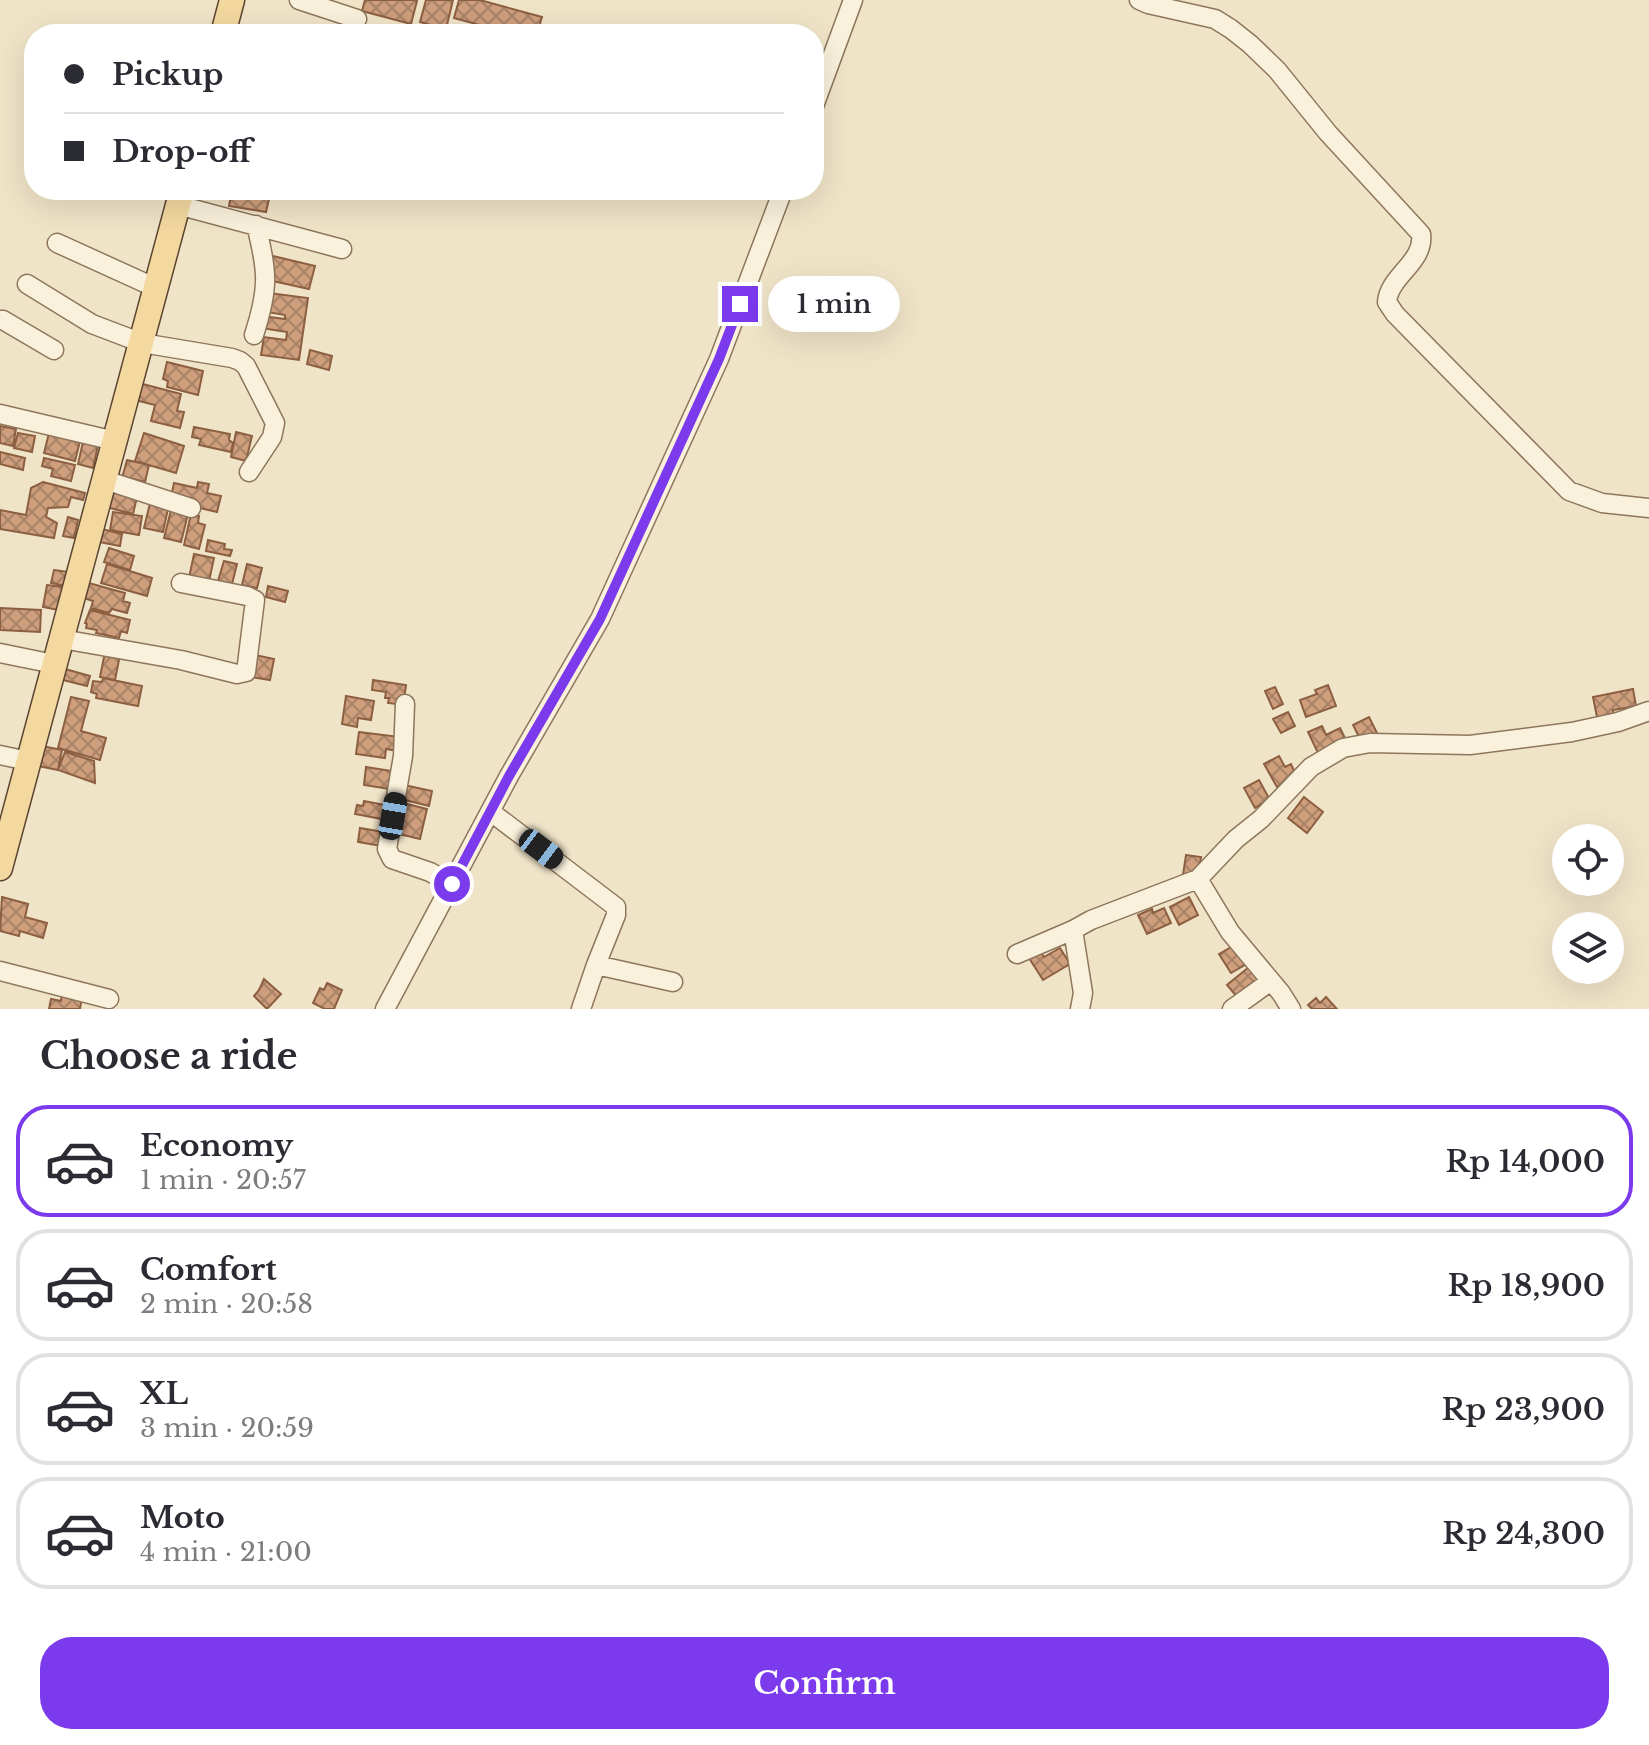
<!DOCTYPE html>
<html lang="en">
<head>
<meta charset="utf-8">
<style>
	body { margin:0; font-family:"Libre Baskerville",serif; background:#f2f2f3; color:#2b2b33; height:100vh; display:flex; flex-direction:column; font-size:30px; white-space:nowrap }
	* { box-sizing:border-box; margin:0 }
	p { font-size:26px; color:#7c7c81 }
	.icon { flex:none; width:44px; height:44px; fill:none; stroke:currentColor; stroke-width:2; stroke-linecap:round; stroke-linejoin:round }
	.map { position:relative; height:1009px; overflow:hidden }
	.side { display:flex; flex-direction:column; background:#fff; flex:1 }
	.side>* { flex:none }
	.hud { position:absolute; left:24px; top:24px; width:800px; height:176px; border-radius:32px; box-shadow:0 8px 32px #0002; display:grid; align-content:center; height:176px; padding:0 40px; background:#fff }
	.controls { position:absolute; left:1552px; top:824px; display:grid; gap:16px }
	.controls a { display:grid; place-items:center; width:72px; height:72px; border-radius:50%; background:#fff; box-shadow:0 8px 32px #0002; font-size:40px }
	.end { position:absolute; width:36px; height:36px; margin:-18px; border:10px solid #7c3aed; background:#fff; box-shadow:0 0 0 4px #fff }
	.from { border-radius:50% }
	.bubble { position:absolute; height:56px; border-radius:28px; background:#fff; box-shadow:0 8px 32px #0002; font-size:26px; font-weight:600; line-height:56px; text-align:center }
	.car { position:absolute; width:24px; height:48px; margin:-24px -12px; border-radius:10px; box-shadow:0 0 6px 2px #0007; background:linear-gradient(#222 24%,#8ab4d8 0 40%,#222 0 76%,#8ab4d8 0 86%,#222 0) }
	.hud b { display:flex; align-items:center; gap:28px; height:76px; font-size:30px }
	.hud b+b { border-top:2px solid #e1e1e2 }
	.hud i { width:20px; height:20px; background:#2b2b33 }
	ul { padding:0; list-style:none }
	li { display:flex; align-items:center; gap:24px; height:112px; margin:0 16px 12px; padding:0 24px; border:4px solid #e1e1e2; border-radius:32px }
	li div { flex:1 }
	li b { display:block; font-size:30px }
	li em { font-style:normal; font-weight:600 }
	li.on { border-color:#7c3aed }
	li>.icon { width:72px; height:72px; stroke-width:1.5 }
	h2 { padding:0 40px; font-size:36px; line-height:96px }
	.button { display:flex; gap:16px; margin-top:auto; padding:16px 40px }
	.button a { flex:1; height:92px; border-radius:32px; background:#7c3aed; color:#fff; font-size:32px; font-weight:600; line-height:92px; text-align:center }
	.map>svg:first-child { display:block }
</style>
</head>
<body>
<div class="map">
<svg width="1649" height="1009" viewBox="0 0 1649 1009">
	<defs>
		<pattern id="building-cross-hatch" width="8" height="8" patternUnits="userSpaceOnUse" patternTransform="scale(2)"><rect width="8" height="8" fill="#cf9f7d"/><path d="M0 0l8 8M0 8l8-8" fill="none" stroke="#a98266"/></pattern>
	</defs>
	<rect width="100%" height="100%" fill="#f0e4c8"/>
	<path fill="url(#building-cross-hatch)" stroke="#8d5f41" stroke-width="2" d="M365,0H413L417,1L411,24L362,11Z
		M426,0H453L446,29L420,22Z
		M459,0H480L542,17L537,34H513L454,18Z
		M232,190L263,191L264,196L269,199L266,212L229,206Z
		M273,256L315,266L309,289L268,280Z
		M269,293L308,298L299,360L261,355L264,337L286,340L287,332L261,328L263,316L285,319V315L267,312Z
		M310,350L332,356L329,370L307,364Z
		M167,362L203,371L198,395L167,387L168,381L163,379Z
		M139,383L181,394L177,411L184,412L180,428L151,421L155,405L135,400Z
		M0,426L16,429L13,446L0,443Z
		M194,427L230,434L229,440L233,443L231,452L199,445L201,439L192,437Z
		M236,432L252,436L246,461L231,457Z
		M18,433L35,436L32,452L14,448Z
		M49,433L80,441L75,461L44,453Z
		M144,433L184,446L176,473L135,461Z
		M83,442L98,445L93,468L78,464Z
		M0,452L25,458L23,470L0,464Z
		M44,458L75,465L71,481L51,476L53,469L42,466Z
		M127,460L149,465L145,482L134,479L133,485L121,482Z
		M43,482L85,493L83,500L71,497L68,507L48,508L46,517L57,523L54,538L0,529V510L26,515L31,488Z
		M198,482L209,484L207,493L221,496L217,512L170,501L174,483L197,488Z
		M111,486L138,493L133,514L106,507Z
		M151,499L169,504L163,532L144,528Z
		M171,510L188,514L181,542L164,538Z
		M113,512L142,516L139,535L110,530Z
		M191,514L199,516L198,523L205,525L199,549L184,545Z
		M68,517L78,520L74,538L63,536Z
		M102,529L122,534L120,546L99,542Z
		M208,540L225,544L224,549L232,550L230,556L206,551Z
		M109,548L134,556L130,570L104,562Z
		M194,554L214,558L209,581L189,578Z
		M224,561L237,564L232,584L218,581Z
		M107,564L152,578L147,596L101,583Z
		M247,564L262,568L257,588L242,585Z
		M54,570L69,572L66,586L51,583Z
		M85,582L125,593L123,601L130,603L127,613L112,609L109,613L91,608L93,601L81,597Z
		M47,585L63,587L59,610L43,607Z
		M268,586L288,591L285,602L266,597Z
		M0,608L41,610L40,632L0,630Z
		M90,610L130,620L127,633L121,631L119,638L96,633L97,630L86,628L87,624L85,623Z
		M105,652L120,655L115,680L100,677Z
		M255,655L274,659L270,680L251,677Z
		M65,669L90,676L87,686L63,680Z
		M103,678L142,686L138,706L96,698L97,694L91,692L93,681L102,682Z
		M373,680L406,685L404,700L397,699L396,704L388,703L389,698H385L386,692L372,690Z
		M1328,685L1336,706L1306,717L1300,700L1317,694L1315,690Z
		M1275,687L1283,704L1273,709L1265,691Z
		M1633,689L1636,706L1613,710L1614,717H1597L1593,697Z
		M346,696L374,701L371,720L358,718L357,727L342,724Z
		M71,697L89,701L81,731L106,738L100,760L58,748Z
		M1288,712L1295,726L1281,733L1273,719Z
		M1369,717L1377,733L1361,741L1353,725Z
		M1322,726L1326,735L1340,728L1347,742L1319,755L1308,732Z
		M359,732L400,737L398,751L386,749L385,758L356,754Z
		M42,746L62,750L58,770L38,766Z
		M65,752L94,761L95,783L58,770Z
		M1279,756L1285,767L1291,764L1297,777L1277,787L1264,764Z
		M366,767L392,771L390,789L364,785Z
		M1259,780L1270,800L1255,808L1244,788Z
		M404,785L432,791L429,806L401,799Z
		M1304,797L1323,812L1307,833L1288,818Z
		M364,801L390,806L387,820L355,814L357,805L363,806Z
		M403,803L427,809L420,839L395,833Z
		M360,828L384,832L382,846L358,842Z
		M1186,855L1201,857L1198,877L1183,875Z
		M2,897L28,904L25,917L47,923L43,938L20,931L19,936L0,931Z
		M1189,897L1198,915L1179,925L1170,907Z
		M1164,908L1171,923L1147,934L1138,915L1152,909L1153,913Z
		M1233,946L1245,965L1231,973L1219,954Z
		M1060,948L1070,964L1043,980L1029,958L1040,951L1044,957Z
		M1249,967L1261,980L1238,998L1227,985Z
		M264,979L281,994L267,1009L254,996L259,990Z
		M327,983L342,990L334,1009H325L313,1003L320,988L324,990Z
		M62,992L82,996L80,1009H49L51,999L61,1001Z
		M1326,997L1337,1009H1312L1308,1005L1316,998L1320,1003Z"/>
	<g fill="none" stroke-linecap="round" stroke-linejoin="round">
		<g stroke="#8d765c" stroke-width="21">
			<path id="minor" d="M299,0L357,19
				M1139,0L1148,4L1215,19L1231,29L1250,44L1277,70L1328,133L1421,234C1425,262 1389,276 1387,302L1395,314L1569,491L1602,503L1649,508
				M814,106L853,0
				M178,205L342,249
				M57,243L156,288
				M27,284L92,324L142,343L232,358L240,361L246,366L275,423L272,437L249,472
				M0,320H3L54,350
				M254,335C269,288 268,272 256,225
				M0,414L115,441
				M105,480L191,508
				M62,639L181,660L237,674L246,672L255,600L247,596L181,583
				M0,653L54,664
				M405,704L403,756L387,849L392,859L430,872L452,884
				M0,755L28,761
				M491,812L616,907V915L596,965L581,1009
				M1017,954L1073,930
				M596,965L673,982
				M0,971L109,999
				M385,1009L509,776L600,619L719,359L783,190
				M1080,1009L1083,993L1073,930L1091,920L1198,879
				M1232,1009L1271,981
				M1291,1009L1281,993L1230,932L1198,879L1236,839L1261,819L1311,767L1343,748L1370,743L1470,745L1572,732L1618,722L1649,711"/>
		</g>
		<g stroke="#5b4430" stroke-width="27">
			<path id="major" d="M223,34L232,0
				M0,868L182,190"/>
		</g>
		<use href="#minor" stroke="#faf1dc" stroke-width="18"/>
		<use href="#major" stroke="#f3d9a0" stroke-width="24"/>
	</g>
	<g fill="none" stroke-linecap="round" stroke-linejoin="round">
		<path stroke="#7c3aed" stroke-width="10" d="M452,884L509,776L600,619L719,359L740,304"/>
	</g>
</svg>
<div class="controls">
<a><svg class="icon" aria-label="locate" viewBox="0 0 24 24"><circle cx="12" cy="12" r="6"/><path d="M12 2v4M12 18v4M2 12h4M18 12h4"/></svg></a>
<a><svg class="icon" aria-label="layers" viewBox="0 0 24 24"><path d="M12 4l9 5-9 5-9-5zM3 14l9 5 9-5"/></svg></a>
</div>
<i class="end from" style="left:452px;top:884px"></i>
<i class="end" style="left:740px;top:304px"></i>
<div class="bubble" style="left:768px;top:276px;width:132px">1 min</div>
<i class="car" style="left:393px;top:816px;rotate:10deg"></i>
<i class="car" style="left:541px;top:849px;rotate:127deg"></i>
<div class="hud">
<b><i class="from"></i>Pickup</b>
<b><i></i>Drop-off</b>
</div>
</div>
<section class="side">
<h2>Choose a ride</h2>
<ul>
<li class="on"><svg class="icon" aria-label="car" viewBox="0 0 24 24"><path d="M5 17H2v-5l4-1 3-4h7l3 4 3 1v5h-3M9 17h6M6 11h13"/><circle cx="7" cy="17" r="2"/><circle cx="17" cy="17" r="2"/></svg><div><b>Economy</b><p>1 min · 20:57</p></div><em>Rp 14,000</em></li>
<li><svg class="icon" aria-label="car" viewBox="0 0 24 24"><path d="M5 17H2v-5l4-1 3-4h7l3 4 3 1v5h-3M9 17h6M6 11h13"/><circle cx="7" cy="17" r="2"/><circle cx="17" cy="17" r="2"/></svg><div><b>Comfort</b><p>2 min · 20:58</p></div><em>Rp 18,900</em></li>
<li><svg class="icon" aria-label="car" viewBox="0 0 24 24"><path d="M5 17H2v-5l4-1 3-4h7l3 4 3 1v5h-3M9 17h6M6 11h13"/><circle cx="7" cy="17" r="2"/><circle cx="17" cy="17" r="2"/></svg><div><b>XL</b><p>3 min · 20:59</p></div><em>Rp 23,900</em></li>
<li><svg class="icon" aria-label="car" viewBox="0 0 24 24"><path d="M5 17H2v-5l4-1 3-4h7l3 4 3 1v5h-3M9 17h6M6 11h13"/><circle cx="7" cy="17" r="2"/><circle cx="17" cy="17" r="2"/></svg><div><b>Moto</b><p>4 min · 21:00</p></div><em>Rp 24,300</em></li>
</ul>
<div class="button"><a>Confirm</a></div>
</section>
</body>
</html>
